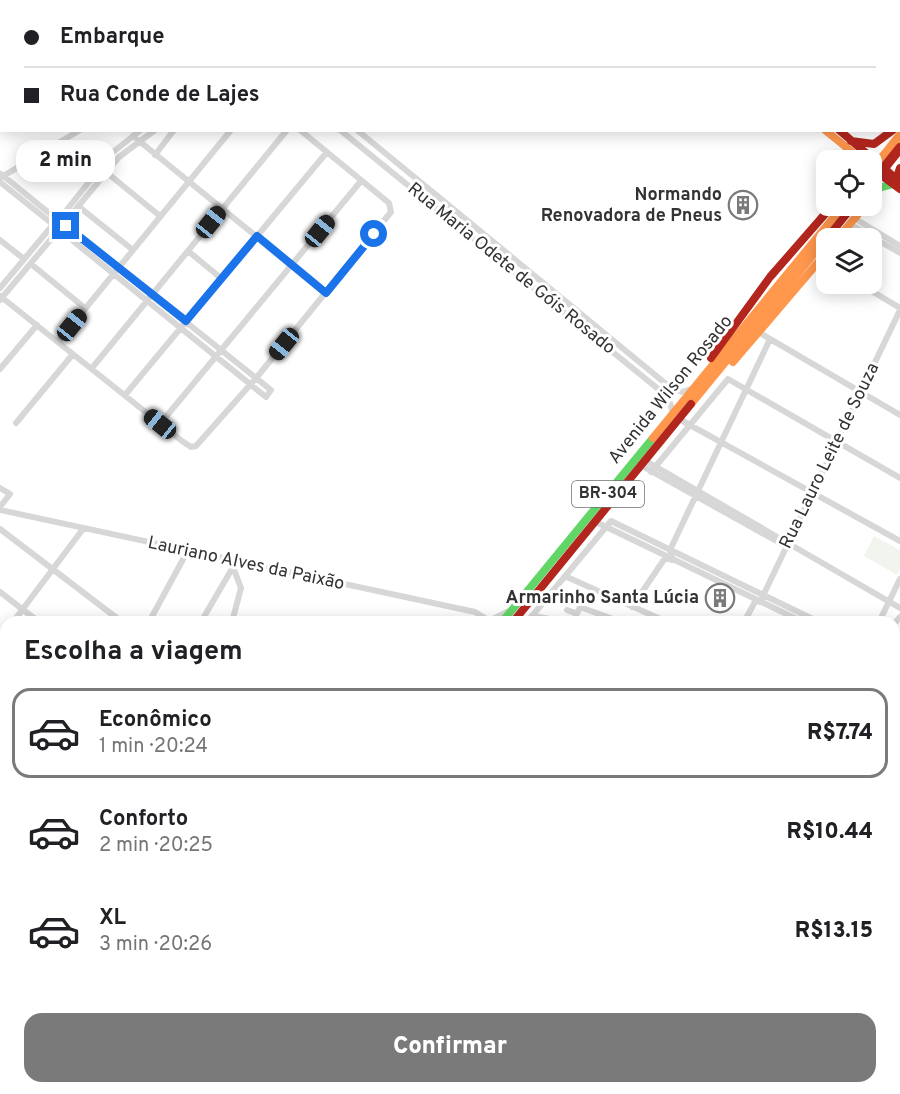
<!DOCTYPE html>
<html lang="pt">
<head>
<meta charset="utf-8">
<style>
	body { margin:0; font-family:Overpass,sans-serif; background:#f2f2f2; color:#202124; height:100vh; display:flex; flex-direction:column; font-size:22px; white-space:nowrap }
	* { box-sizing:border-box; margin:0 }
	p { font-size:20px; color:#757577 }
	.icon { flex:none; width:33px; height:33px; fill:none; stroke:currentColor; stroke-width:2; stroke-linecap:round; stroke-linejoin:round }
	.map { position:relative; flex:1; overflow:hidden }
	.drawer { position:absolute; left:0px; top:616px; width:900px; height:478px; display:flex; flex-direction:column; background:#fff; border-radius:18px 18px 0 0; box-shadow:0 3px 15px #0003 }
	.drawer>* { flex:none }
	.top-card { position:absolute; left:0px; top:0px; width:900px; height:132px; box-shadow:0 3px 15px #0003; display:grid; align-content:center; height:132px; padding:0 24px; background:#fff }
	.tools { position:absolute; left:816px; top:150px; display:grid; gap:12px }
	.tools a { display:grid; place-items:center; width:66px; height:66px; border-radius:12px; background:#fff; box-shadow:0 3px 15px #0003; font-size:30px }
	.end { position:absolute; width:27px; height:27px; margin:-14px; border:8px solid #1a73e8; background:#fff; box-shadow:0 0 0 3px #fff }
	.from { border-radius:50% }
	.bubble { position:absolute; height:42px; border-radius:18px; background:#fff; box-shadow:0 3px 15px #0003; font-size:20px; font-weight:800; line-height:42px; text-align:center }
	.car { position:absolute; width:18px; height:36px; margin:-18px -9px; border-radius:8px; box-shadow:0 0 4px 2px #0007; background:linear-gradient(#222 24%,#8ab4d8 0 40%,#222 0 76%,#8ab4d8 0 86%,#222 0) }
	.top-card b { display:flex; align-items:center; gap:21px; height:57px; font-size:22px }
	.top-card b+b { border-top:2px solid #e0e0e0 }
	.top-card i { width:15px; height:15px; background:#202124 }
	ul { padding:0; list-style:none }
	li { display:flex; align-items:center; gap:18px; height:90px; margin:0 12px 9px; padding:0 12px; border:3px solid transparent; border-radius:18px }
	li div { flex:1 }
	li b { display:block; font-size:22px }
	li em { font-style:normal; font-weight:800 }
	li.on { border-color:#7a7a7a }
	li>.icon { width:54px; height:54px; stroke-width:1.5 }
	h2 { padding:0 24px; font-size:27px; line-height:72px }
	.primary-button { display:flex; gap:12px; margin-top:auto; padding:12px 24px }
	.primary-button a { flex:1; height:69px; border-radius:18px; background:#7a7a7a; color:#fff; font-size:24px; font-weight:800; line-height:69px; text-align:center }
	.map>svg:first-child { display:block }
</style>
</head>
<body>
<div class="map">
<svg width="900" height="1094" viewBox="0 0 900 1094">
	<rect width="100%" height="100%" fill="#fff"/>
	<path fill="#f1f5ed" d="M874,536L900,550V568L897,575L864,556Z
		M894,694L900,695V718L897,725L894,724Z
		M21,1089H43L54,1094H15Z"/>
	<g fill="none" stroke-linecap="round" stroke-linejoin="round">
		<path stroke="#d7d7d7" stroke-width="6" d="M138,0L139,2
			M178,0L179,2
			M194,0L196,2
			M769,0L771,2
			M863,0L865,2
			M39,2L41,0
			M126,2L128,0
			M699,2L700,0
			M832,2L834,0
			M0,25L2,24
			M898,28L900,29
			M0,76L2,75
			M898,104L900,106
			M0,126L2,125
			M340,130L668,397L673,413
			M357,130L671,388L682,392L691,389
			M133,136L326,293
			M155,155L174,130
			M106,172L160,216
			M1,174L54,217
			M0,178L80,130
			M0,182L50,222
			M78,206L133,250
			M61,217L113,152L141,130
			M854,218L900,246
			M66,221L119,157L155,130
			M850,224L900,253
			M62,232L266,397L271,390L66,226
			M0,240L24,259
			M188,251L222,279
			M31,264L85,308
			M860,284L900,308
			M0,288L51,227
			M0,296L182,441L191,447L196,446L257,377L391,212L389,203L300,130
			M0,300L57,232
			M760,333L900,415
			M58,342L231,130
			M92,368L287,130
			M0,369L37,325
			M125,395L327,152
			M679,419L900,541
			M16,423L73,354
			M160,424L361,181
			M646,461L900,608
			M642,466L789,548
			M651,472L728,379L900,478
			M0,488L10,494L0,507
			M0,510L475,612L490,621
			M596,522L803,622
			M0,529L122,622
			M567,577L667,622
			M0,592L39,622
			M760,602L900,310
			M632,607L665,558L673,560L670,550L770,339
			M567,610L575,613
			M533,616L566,622
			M13,622L83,529
			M149,622L187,552
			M201,622L233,567L241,588L232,622
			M487,622L507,612
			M527,622L611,521L819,622
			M573,622L580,607L613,619
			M744,622L756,600
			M879,622L900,579
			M894,624L900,617
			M0,640L6,632
			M894,646L900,640
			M894,659L900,662
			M0,660L6,664
			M894,666L900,669
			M894,727L900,730
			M0,730L6,735
			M894,735L900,738
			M894,791L900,794
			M894,799L900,802
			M0,816L6,808
			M894,831L900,818
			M894,848L900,835
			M894,855L900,858
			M894,864L900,867
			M0,875L6,880
			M894,880L900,882
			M894,920L900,923
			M894,927L900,930
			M0,947L6,952
			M894,986L900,988
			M894,992L900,995
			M0,1018L6,1023
			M0,1047L6,1040
			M894,1050L900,1053
			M894,1070L900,1058
			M894,1082L900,1070
			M224,1089L237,1094
			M357,1089L370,1094
			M491,1089L503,1094
			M553,1089L563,1094
			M566,1089L576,1094
			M692,1089L702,1094
			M822,1089L832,1094
			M836,1089L847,1094
			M269,1094L273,1089
			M382,1094L386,1089
			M514,1094L519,1089
			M638,1094L641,1089
			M645,1094L647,1089
			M769,1094L771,1089
			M776,1094L778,1089
			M883,1094L885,1089
			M888,1094L891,1089"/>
		<path stroke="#63d668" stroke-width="8" d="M872,197L879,188L893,184
			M502,622L653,438
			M0,1064L6,1067
			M60,1089L89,1093L113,1089"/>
		<path stroke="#ff974d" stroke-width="8" d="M663,0L665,2
			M825,130L862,160
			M851,152L855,160
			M838,238L865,206
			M733,362L826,253
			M691,404L826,239
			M653,438L843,206"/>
		<path stroke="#b3261e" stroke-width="8" d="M674,0L676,2
			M898,124L900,122
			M839,130L900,182
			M851,141L874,144L893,130
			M877,172L900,189
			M896,180L900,168
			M827,238L853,206
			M711,358L770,277L832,206
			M513,622L691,404
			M114,1094L118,1089
			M124,1094L129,1089"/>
		<path stroke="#ff974d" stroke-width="10" d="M872,171L900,136"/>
		<path stroke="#b3261e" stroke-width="10" d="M872,183L900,148"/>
	</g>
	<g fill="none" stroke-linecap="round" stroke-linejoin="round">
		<path stroke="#1a73e8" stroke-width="8" d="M66,226L186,321L257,236L326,293L374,234"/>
	</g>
	<defs>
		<g id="building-ring" transform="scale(1.5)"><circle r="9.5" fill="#fff" stroke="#7a7a7a" stroke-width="1.5"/><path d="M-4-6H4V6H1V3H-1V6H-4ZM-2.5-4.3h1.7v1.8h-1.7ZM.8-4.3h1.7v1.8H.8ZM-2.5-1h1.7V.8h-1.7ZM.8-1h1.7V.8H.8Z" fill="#7a7a7a"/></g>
	</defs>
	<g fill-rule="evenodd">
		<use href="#building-ring" x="743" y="205"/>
		<use href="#building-ring" x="720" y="598"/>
	</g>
	<g text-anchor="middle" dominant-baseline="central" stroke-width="6" stroke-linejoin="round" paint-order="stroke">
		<rect fill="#fff" stroke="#707070" stroke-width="1.5" x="572" y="481" width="72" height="26" rx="4.5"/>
		<g font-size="16" font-weight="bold" fill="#333">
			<text x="608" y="494">BR-304</text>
		</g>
		<g font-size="18" font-weight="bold" fill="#333" stroke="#fff" text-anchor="end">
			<text x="722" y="195">Normando<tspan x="722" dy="21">Renovadora de Pneus</tspan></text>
			<text x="699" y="598">Armarinho Santa Lúcia</text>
		</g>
		<g font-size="18" fill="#333" stroke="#fff">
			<text transform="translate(511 269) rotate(39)">Rua Maria Odete de Góis Rosado</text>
			<text transform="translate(671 390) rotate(-51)">Avenida Wilson Rosado</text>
			<text transform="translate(830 456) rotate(-64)">Rua Lauro Leite de Souza</text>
			<text transform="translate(246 564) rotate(12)">Lauriano Alves da Paixão</text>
		</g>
	</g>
</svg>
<div class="tools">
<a><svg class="icon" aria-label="locate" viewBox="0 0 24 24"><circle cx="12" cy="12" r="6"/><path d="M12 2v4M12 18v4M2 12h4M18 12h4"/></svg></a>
<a><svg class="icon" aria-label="layers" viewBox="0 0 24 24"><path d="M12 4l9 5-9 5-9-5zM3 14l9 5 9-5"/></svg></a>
</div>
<i class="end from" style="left:374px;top:234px"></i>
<i class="end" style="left:66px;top:226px"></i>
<div class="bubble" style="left:16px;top:140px;width:99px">2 min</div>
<i class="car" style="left:211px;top:222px;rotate:39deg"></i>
<i class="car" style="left:320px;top:231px;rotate:39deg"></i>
<i class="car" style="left:72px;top:325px;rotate:39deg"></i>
<i class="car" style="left:284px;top:344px;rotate:219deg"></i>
<i class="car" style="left:160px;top:424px;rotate:309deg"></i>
<div class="top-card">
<b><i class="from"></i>Embarque</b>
<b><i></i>Rua Conde de Lajes</b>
</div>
<section class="drawer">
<h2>Escolha a viagem</h2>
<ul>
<li class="on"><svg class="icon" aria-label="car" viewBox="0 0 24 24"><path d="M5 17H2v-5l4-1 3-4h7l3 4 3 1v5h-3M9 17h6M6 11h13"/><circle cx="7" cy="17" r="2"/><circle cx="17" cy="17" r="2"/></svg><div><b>Econômico</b><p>1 min · 20:24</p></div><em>R$7.74</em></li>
<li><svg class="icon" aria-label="car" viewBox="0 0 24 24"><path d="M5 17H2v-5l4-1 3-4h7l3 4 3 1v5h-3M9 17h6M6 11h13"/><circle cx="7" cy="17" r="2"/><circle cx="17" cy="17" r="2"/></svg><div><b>Conforto</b><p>2 min · 20:25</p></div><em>R$10.44</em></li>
<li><svg class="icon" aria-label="car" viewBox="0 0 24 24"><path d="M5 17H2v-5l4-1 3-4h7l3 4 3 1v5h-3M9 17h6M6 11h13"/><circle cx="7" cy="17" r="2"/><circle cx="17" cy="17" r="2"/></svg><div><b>XL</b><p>3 min · 20:26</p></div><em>R$13.15</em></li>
</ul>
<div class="primary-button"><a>Confirmar</a></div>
</section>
</div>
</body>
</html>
